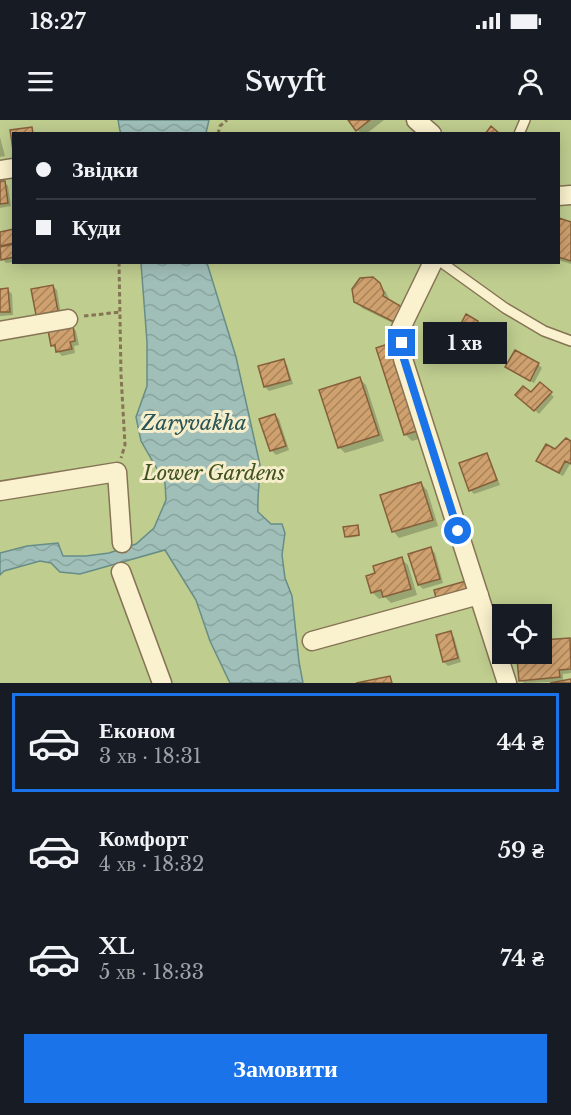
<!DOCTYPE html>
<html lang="uk">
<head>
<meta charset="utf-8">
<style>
	body { margin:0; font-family:"Libre Baskerville",serif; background:#242831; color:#f1f3f6; height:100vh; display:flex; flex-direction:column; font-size:22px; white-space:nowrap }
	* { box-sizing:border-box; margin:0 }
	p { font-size:20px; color:#9ea1a6 }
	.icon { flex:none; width:33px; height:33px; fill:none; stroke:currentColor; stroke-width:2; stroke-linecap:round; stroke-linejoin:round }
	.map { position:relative; height:563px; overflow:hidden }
	.side { display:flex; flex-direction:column; background:#171b24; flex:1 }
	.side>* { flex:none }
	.guide { position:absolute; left:12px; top:12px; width:548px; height:132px; border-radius:0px; box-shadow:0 3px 15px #0003; display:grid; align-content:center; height:132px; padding:0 24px; background:#171b24 }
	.buttons { position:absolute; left:492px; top:484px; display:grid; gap:12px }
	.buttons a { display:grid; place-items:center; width:60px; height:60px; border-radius:0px; background:#171b24; box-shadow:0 3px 15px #0003; font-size:30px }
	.end { position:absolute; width:27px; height:27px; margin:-14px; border:8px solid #1a73e8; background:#fff; box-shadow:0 0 0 3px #fff }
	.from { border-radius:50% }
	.bubble { position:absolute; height:42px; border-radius:0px; background:#171b24; box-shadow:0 3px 15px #0003; font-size:20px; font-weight:700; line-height:42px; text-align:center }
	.guide b { display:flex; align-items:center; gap:21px; height:57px; font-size:22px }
	.guide b+b { border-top:2px solid #363941 }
	.guide i { width:15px; height:15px; background:#f1f3f6 }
	ul { padding:10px 0 0; list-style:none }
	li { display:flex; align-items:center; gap:18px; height:99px; margin:0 12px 9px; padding:0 12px; border:3px solid transparent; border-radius:0px }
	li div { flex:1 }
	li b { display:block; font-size:22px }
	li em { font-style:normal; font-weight:700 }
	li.active { border-color:#1a73e8 }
	li>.icon { width:54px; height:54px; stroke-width:1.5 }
	.action { display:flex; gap:12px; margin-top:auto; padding:12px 24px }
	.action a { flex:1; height:69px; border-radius:0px; background:#1a73e8; color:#fff; font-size:24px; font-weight:700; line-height:69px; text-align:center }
	.status { display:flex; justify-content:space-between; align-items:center; height:42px; padding:0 30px; background:#171b24; direction:ltr }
	.status svg { height:16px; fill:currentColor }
	header { display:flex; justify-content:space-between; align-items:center; height:78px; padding:0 24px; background:#171b24; font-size:27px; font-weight:700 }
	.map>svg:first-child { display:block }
</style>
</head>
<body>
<div class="status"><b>18:27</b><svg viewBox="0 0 49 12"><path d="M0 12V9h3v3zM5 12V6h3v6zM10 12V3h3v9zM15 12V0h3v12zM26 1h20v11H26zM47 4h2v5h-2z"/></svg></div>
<header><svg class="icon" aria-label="menu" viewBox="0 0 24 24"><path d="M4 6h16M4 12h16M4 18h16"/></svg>Swyft<svg class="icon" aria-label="person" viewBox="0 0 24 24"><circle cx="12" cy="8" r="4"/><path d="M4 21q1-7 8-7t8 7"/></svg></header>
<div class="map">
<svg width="571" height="563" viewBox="0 0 571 563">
	<defs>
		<pattern id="water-waves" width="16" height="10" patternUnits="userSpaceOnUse" patternTransform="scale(1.5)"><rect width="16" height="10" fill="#a0bfb9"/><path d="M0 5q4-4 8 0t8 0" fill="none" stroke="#8aa49e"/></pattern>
		<pattern id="building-hatch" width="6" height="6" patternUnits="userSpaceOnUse" patternTransform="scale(1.5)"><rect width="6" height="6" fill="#cfa16f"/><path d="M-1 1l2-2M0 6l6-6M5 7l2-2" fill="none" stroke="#a9835a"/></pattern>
	</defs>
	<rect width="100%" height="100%" fill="#efe5bb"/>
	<path fill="#bfcd8f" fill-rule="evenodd" d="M0,0H571V563H0ZM14,14H558V142H14ZM502,495H542V534H502Z"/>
	<path fill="url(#water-waves)" stroke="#678d87" stroke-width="1.5" d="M118,0H209L206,13L122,14L120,11Z
		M141,143H207L236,237L260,345C260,361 257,376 258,392L271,404H282L285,413L282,435L285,458L292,476L299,542L303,563H230L210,521L196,480L165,430L80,454L60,452L51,443L40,441L4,451L0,455V433L27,426L58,423L63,436H86L109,433L136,424L154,408L166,380L165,363L141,321L136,297L147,266V222Z"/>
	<path fill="#0003" d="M350,0H384L366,14H361Z
		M0,17L5,36L0,37Z
		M4,62L8,66L11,86L0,88V63Z
		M560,100L571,103V144L558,140V104Z
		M14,111V142L6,143L2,139L0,130V113Z
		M379,165L386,172L401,207L362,188L356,181Z
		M53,166L57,170L61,195L41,199L37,194Z
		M0,170H8L12,174L13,195L0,196Z
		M477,202L481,206L472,223L462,217L458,213Z
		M72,207L76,211L79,225L74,226L75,233L62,236L52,225Z
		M391,225L397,231L425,317L412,321L406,315L378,229Z
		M283,240L287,245L293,264L269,271L265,267Z
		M538,244L542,248L534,263L511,251L507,247Z
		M360,259L366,265L384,321L345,333L339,327Z
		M540,264L554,277L539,294L518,275L531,274Z
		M275,295L279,299L289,330L276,335L272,331L261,300Z
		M571,323V345L570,344L563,356L542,345L538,341Z
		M486,335L490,339L500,365L474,374L470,370Z
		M421,364L427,370L438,406L399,418L393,411Z
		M357,406L359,408L360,416L348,418L346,416Z
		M431,429L435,433L443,463L423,469L419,465Z
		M401,439L408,445L417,475L391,483L385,477L379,479L372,472Z
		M450,513L454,517L461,542L448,546L444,542Z
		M570,519L571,553L563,554V562L571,561V563H551V562L524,563L521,560L535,539L534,534H542V522Z"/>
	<path fill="url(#building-hatch)" stroke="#86603a" stroke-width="1.5" d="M348,0H370L356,11Z
		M491,6L500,14H485Z
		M32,7L33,14H14L13,30L10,10Z
		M0,61H5L8,83L0,84Z
		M559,98L571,102V141L558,137Z
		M14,109V123L0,126V112Z
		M14,124V137L1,140L0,127Z
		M373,157L380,163L384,173L383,176L402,187L394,202L354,182L352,169L360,158Z
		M53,165L58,191L36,195L31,169Z
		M8,168L10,192H0V169Z
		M466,194L478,201L468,220L456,213Z
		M73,205L75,221L70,222L72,229L56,232L55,225L51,226L48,210Z
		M391,223L420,310L404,315L376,228Z
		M515,230L539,243L530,261L505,247Z
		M284,239L290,260L264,267L258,246Z
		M360,257L379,315L338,328L319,270Z
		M540,262L552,272L534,291L515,275L523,266L531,272Z
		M275,294L286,326L270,331L259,299Z
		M566,318L571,321V344L565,341L559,353L536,341L546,324L555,329Z
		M487,333L497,360L469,371L459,343Z
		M421,362L433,400L392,412L380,375Z
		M358,405L359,415L345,417L343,407Z
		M431,427L440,459L418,465L408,434Z
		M402,437L411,469L383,477L381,470L371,473L366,456L375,453L373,446Z
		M466,461L469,473L437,482L434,470Z
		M451,511L458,538L443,542L436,515Z
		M570,518L571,549L559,550L560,557L519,561L517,539L533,538V534H542V520Z
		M390,556L392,563H356Z
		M571,559V563H550Z"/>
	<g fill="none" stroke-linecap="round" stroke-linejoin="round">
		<g stroke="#867455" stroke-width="12">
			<path id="lane" d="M519,14L525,0
				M441,142L505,188L544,211L571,221"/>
		</g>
		<g stroke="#867455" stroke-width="21">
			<path id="street" d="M416,0L432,14
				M0,50L14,48
				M558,76L571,75
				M433,142L401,208L403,239L507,563
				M0,211L68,199
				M0,371L117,352L122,423
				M121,452L162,563
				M312,521L479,475"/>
		</g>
		<path stroke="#867455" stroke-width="3" stroke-dasharray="4.5 3" stroke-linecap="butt" d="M218,14L220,6L227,0
			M119,142L121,255L125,325L121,338
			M84,196L121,192"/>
		<use href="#lane" stroke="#faf1ce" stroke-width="9"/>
		<use href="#street" stroke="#faf1ce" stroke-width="18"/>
	</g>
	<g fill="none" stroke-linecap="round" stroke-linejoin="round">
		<path stroke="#1a73e8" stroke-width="8" d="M402,223L404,239L458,411"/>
	</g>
	<g text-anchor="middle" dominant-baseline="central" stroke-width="6" stroke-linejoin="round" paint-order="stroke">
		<g font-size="20" font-style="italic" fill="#405220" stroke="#f6eecb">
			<text x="214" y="353">Lower Gardens</text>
		</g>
		<g font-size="21" font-style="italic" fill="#295455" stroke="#f6eecb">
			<text x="194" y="303">Zaryvakha</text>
		</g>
	</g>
</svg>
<div class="buttons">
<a><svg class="icon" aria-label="locate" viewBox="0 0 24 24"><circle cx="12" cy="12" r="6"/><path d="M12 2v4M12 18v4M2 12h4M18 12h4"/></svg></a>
</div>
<i class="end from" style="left:458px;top:411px"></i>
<i class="end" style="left:402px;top:223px"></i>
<div class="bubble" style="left:423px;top:202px;width:84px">1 хв</div>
<div class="guide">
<b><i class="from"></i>Звідки</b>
<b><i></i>Куди</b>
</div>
</div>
<section class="side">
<ul>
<li class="active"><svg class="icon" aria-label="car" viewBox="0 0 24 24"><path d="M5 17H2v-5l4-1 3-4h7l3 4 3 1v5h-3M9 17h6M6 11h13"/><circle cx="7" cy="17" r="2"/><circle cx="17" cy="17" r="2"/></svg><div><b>Економ</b><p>3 хв · 18:31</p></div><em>44 ₴</em></li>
<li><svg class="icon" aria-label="car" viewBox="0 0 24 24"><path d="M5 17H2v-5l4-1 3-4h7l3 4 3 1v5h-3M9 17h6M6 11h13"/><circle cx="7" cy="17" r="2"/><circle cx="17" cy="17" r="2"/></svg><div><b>Комфорт</b><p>4 хв · 18:32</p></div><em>59 ₴</em></li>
<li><svg class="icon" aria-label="car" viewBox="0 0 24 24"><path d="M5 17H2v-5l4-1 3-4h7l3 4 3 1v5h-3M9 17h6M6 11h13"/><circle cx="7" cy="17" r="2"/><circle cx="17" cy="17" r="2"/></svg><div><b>XL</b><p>5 хв · 18:33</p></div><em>74 ₴</em></li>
</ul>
<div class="action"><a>Замовити</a></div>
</section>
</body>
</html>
